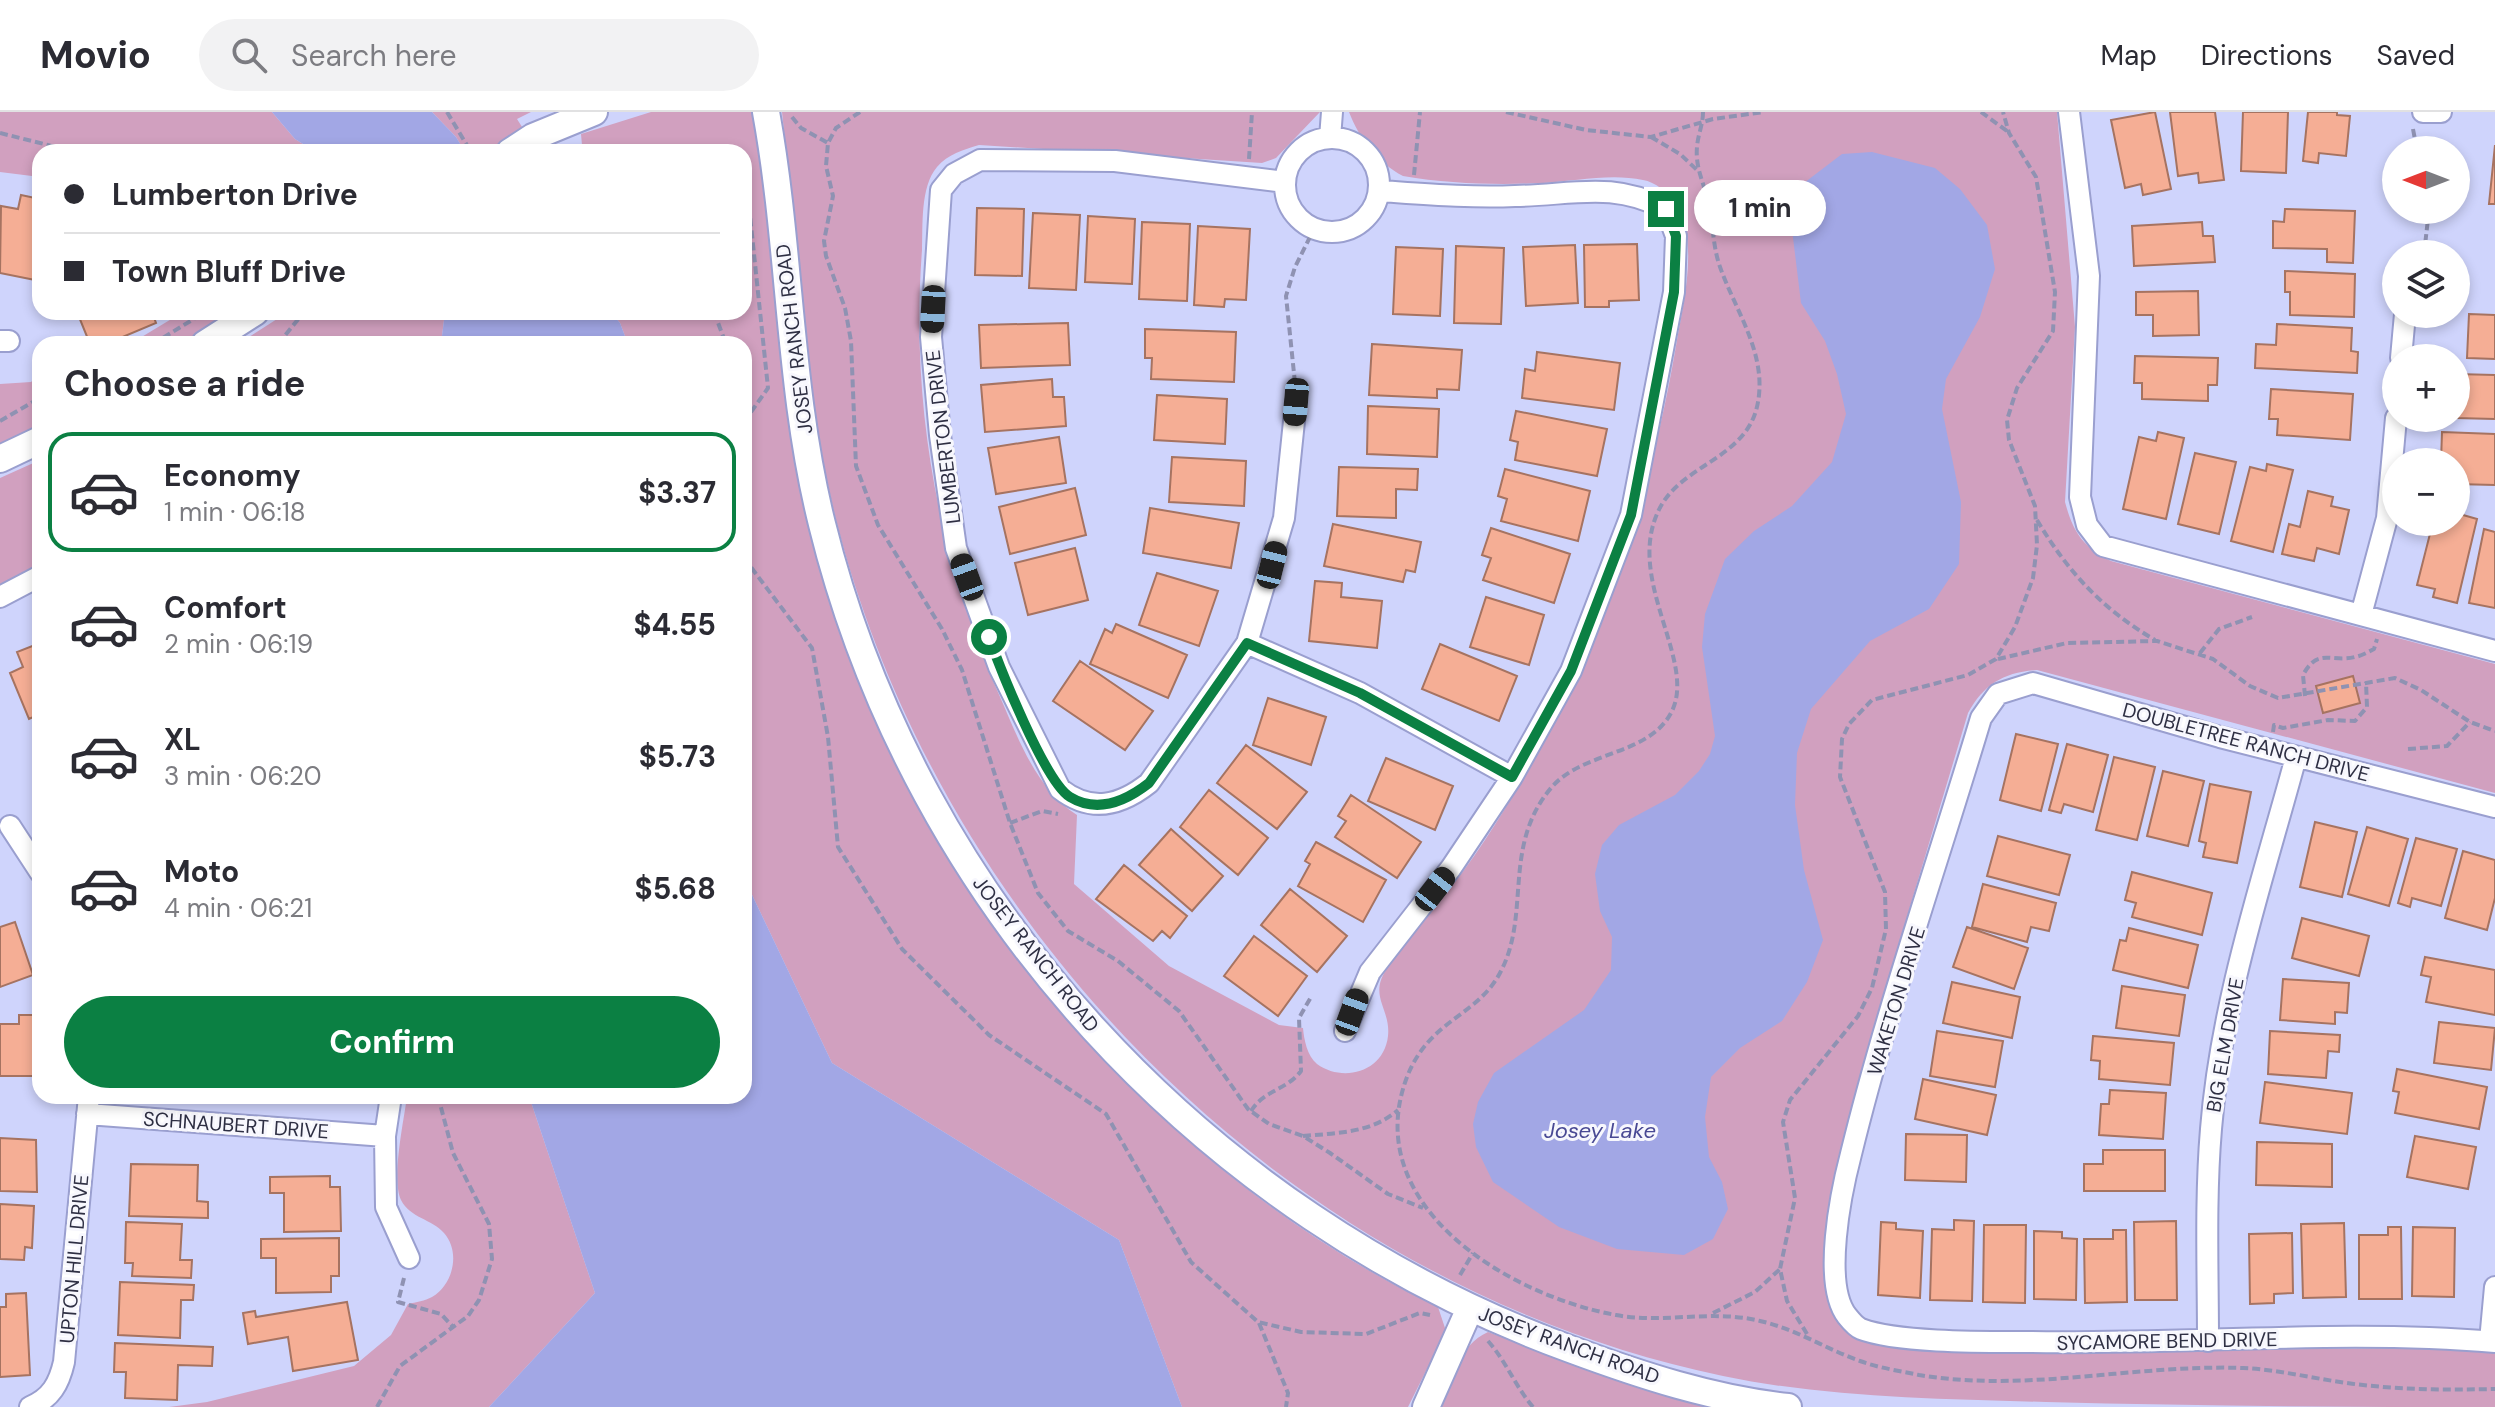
<!DOCTYPE html>
<html lang="en">
<head>
<meta charset="utf-8">
<style>
	body { margin:0; font-family:"DM Sans",sans-serif; background:#f2f2f3; color:#2b2b33; height:100vh; display:flex; flex-direction:column; font-size:30px; white-space:nowrap }
	* { box-sizing:border-box; margin:0 }
	p { font-size:26px; color:#7c7c81 }
	.icon { flex:none; width:44px; height:44px; fill:none; stroke:currentColor; stroke-width:2; stroke-linecap:round; stroke-linejoin:round }
	.map { position:relative; flex:1; overflow:hidden }
	.drawer { position:absolute; left:32px; top:224px; width:720px; height:768px; display:flex; flex-direction:column; background:#fff; border-radius:24px; box-shadow:0 4px 12px #0003 }
	.drawer>* { flex:none }
	.banner { position:absolute; left:32px; top:32px; width:720px; height:176px; border-radius:24px; box-shadow:0 4px 12px #0003; display:grid; align-content:center; height:176px; padding:0 32px; background:#fff }
	.needle { width:52px; rotate:270deg }
	.controls { position:absolute; left:2382px; top:24px; display:grid; gap:16px }
	.controls a { display:grid; place-items:center; width:88px; height:88px; border-radius:50%; background:#fff; box-shadow:0 4px 12px #0003; font-size:40px }
	.end { position:absolute; width:36px; height:36px; margin:-18px; border:10px solid #0b8043; background:#fff; box-shadow:0 0 0 4px #fff }
	.from { border-radius:50% }
	.bubble { position:absolute; height:56px; border-radius:28px; background:#fff; box-shadow:0 4px 12px #0003; font-size:26px; font-weight:700; line-height:56px; text-align:center }
	.car { position:absolute; width:24px; height:48px; margin:-24px -12px; border-radius:10px; box-shadow:0 0 6px 2px #0007; background:linear-gradient(#222 24%,#8ab4d8 0 40%,#222 0 76%,#8ab4d8 0 86%,#222 0) }
	.banner b { display:flex; align-items:center; gap:28px; height:76px; font-size:30px }
	.banner b+b { border-top:2px solid #e1e1e2 }
	.banner i { width:20px; height:20px; background:#2b2b33 }
	ul { padding:0; list-style:none }
	li { display:flex; align-items:center; gap:24px; height:120px; margin:0 16px 12px; padding:0 16px; border:4px solid transparent; border-radius:24px }
	li div { flex:1 }
	li b { display:block; font-size:30px }
	li em { font-style:normal; font-weight:700 }
	li.active { border-color:#0b8043 }
	li>.icon { width:72px; height:72px; stroke-width:1.5 }
	h2 { padding:0 32px; font-size:36px; line-height:96px }
	.button { display:flex; gap:16px; margin-top:auto; padding:16px 32px }
	.button a { flex:1; height:92px; border-radius:48px; background:#0b8043; color:#fff; font-size:32px; font-weight:700; line-height:92px; text-align:center }
	header { display:flex; align-items:center; gap:48px; box-sizing:border-box; height:112px; padding:0 40px; background:#fff; border-bottom:2px solid #e1e1e2 }
	header strong { font-size:38px }
	nav { display:flex; gap:44px; margin-inline-start:auto; font-size:28px }
	.search { width:560px; height:72px; background:#f2f2f3; display:flex; align-items:center; gap:20px; box-sizing:border-box; padding:0 28px; border-radius:44px; color:#7c7c81; font-size:30px }
	.map>svg:first-child { display:block }
</style>
</head>
<body>
<header>
<strong>Movio</strong>
<div class="search"><svg class="icon" aria-label="search" viewBox="0 0 24 24"><circle cx="10" cy="10" r="6"/><path d="M15 15l6 6"/></svg>Search here</div>
<nav><a>Map</a><a>Directions</a><a>Saved</a></nav>
</header>
<div class="map">
<svg width="2495" height="1295" viewBox="0 0 2495 1295">
	<rect width="100%" height="100%" fill="#cfd4fc"/>
	<path fill="#d1a0bf" d="M0,0H272L295,27L316,40H40V65L0,60Z
		M432,0H531L517,7L538,40H465L456,25Z
		M651,0H751L757,8C772,145 781,284 811,418C884,743 1140,1052 1438,1195L1446,1219L1408,1295H1182L1119,1128L832,951L744,766L748,573L744,569V232H628L620,211L611,200H744V40H565L582,33L581,22Z
		M782,0H1320L1276,46L1262,51L979,33C963,38 948,42 937,55C920,75 923,114 922,138C910,297 939,449 1004,594C1021,634 1040,680 1077,703L1074,772L1169,854L1279,913L1303,916C1304,927 1307,944 1317,952C1343,971 1384,960 1388,924C1391,896 1367,884 1388,855C1419,811 1456,773 1485,728C1585,578 1646,411 1676,234C1683,191 1700,129 1675,91C1668,80 1655,70 1643,68C1612,61 1574,69 1543,71C1497,73 1449,72 1403,64C1378,51 1359,26 1349,0H2057L2075,215L2065,390C2073,420 2083,435 2111,449L2495,552V681L2037,558C2004,560 1984,572 1968,601L1863,952L1849,1009L1826,1163C1827,1195 1840,1216 1869,1230L1974,1240L2427,1236L2495,1239V1295C2345,1295 2196,1294 2046,1290C1938,1287 1829,1286 1723,1264C1296,1175 944,828 836,408C803,275 797,136 782,0Z
		M183,200H236L186,232H130Z
		M288,200H445L441,232H238Z
		M40,261V318L0,337V272L31,270Z
		M40,348V454L0,474V366Z
		M407,984H529L595,1181L489,1295H169L207,1290L354,1254L391,1223L408,1192C416,1190 425,1189 432,1185C453,1173 461,1140 444,1121C432,1107 410,1106 401,1088C391,1066 404,1009 407,984Z
		M1488,1220L1560,1246L1740,1295H1438C1450,1268 1459,1233 1488,1220Z"/>
	<path fill="#a2a7e5" d="M272,0H432L456,25L465,40H316L295,27Z
		M1872,40L1935,56L1960,77L1987,113L1995,157L1980,205L1946,267L1942,297L1961,390L1959,452L1929,497L1870,529L1811,597L1797,641L1795,693L1804,758L1823,828L1807,870L1782,909L1740,936L1711,965L1705,1005L1709,1045L1722,1070L1728,1097L1713,1127L1684,1143L1617,1137L1559,1115L1493,1070L1476,1035L1473,1012L1478,990L1494,961L1584,898L1611,858L1612,825L1600,799L1595,762L1602,733L1619,713L1675,683L1699,659L1710,642L1715,624L1702,535L1705,502L1725,447L1754,419L1792,394L1832,350L1846,302L1837,262L1825,229L1801,191L1790,101L1800,74L1842,42Z
		M445,200H611L620,211L628,232H441Z
		M744,766L832,951L1119,1128L1182,1295H489L595,1181L529,984H744Z"/>
	<path fill="#f5ae95" stroke="#a67361" stroke-width="2" d="M2155,0L2171,77L2143,83L2141,72L2125,76L2111,8Z
		M2170,0H2215L2224,68L2199,71L2198,61L2178,64Z
		M2243,0H2288L2286,61L2241,59Z
		M2308,0H2337V3L2350,4L2346,44L2319,41L2318,51L2303,49Z
		M2495,33V92H2489Z
		M21,83L40,87V169L0,161L1,94L18,97Z
		M977,96L1024,97L1022,164L975,163Z
		M2285,97L2355,99L2353,151L2327,150V137L2273,136V109L2284,110Z
		M1033,101L1080,103L1076,178L1029,176Z
		M1088,104L1135,107L1132,172L1085,170Z
		M1142,110L1190,112L1187,189L1139,187Z
		M2202,110L2203,124H2213L2215,150L2134,154L2132,114Z
		M1198,114L1250,117L1246,188L1225,187L1224,195L1194,193Z
		M1637,132L1639,188L1609,189V195H1585L1584,133Z
		M1575,133L1578,191L1526,194L1523,135Z
		M1456,134L1504,136L1501,212L1454,211Z
		M1396,135L1443,137L1440,204L1393,202Z
		M2285,159L2355,162L2354,205L2290,203V180H2285Z
		M2198,179L2199,223L2153,224V203H2136V180Z
		M77,200H152L156,211L106,232H90Z
		M2469,202L2495,203V247L2467,246Z
		M1068,211L1070,253L981,256L979,213Z
		M2277,212L2352,216L2351,239L2358,240L2357,261L2255,256L2256,232L2276,233Z
		M1145,217L1236,220L1234,270L1151,267L1152,246H1145Z
		M1372,232L1462,238L1459,278L1437,277V286L1369,283Z
		M1537,240L1620,251L1614,298L1522,286L1525,257L1535,259Z
		M2135,244L2218,246L2217,273H2208V289L2142,287V271H2134Z
		M2456,262L2495,263V307L2456,306Z
		M1052,267L1053,285H1064L1066,314L985,320L981,273Z
		M2271,277L2353,282L2350,328L2277,323L2278,307H2269Z
		M1157,283L1227,287L1225,332L1154,328Z
		M1368,294L1439,297L1437,345L1367,342Z
		M1516,299L1607,317L1597,364L1515,348L1518,330L1510,328Z
		M2158,320L2184,326L2166,407L2123,397L2139,325L2156,329Z
		M2442,320L2495,322V373L2456,372V350H2441Z
		M1059,325L1066,371L996,382L988,336Z
		M2195,341L2236,350L2219,422L2178,412Z
		M1172,345L1246,349L1244,394L1169,390Z
		M2267,352L2293,358L2273,440L2231,429L2250,355L2266,359Z
		M1339,355L1418,357L1417,378L1396,377V406L1337,404Z
		M1505,357L1590,379L1578,429L1501,409L1507,387L1498,384Z
		M1075,376L1086,423L1010,442L999,395Z
		M2308,379L2333,385L2331,394L2349,398L2339,442L2317,436L2314,449L2282,442L2289,412L2300,415Z
		M1150,396L1239,411L1231,456L1143,441Z
		M2456,401L2477,407L2457,491L2433,485L2435,477L2417,473L2433,410H2456Z
		M1333,412L1421,430L1415,460L1406,458L1403,470L1324,454Z
		M1491,416L1570,442L1554,491L1483,468L1491,446L1482,443Z
		M2484,417L2495,420V496L2469,491Z
		M1075,436L1088,488L1028,503L1015,451Z
		M1157,461L1218,479L1199,534L1139,513Z
		M1315,469L1342,471L1341,485L1382,489L1377,536L1309,529Z
		M1486,485L1544,503L1529,553L1470,535Z
		M1116,512L1187,543L1168,586L1090,552L1105,517L1112,521Z
		M40,531V602L29,607L10,561L23,555L17,540Z
		M1440,532L1517,564L1499,609L1422,577Z
		M1080,549L1153,599L1125,638L1053,589Z
		M2353,564L2360,591L2323,601L2316,574Z
		M1268,586L1326,605L1311,653L1253,633Z
		M2016,622L2058,632L2041,699L2000,688Z
		M2067,632L2108,643L2093,700L2064,692L2061,701L2049,698Z
		M1246,633L1307,680L1277,717L1217,671Z
		M2114,645L2155,655L2137,728L2096,718Z
		M1386,646L1453,674L1435,718L1368,689Z
		M2163,659L2204,669L2188,734L2147,724Z
		M2210,672L2251,680L2237,751L2203,745L2206,731L2199,729Z
		M1209,678L1268,726L1238,763L1180,715Z
		M1351,683L1421,730L1397,766L1335,725L1346,709L1338,704Z
		M2315,710L2357,720L2342,785L2300,775Z
		M2367,715L2408,727L2389,794L2348,782Z
		M1171,717L1223,764L1192,799L1139,753Z
		M1998,724L2070,743L2059,783L1987,764Z
		M2416,726L2457,737L2441,794L2412,786L2410,795L2398,791Z
		M1316,730L1386,768L1363,810L1298,774L1310,752L1305,749Z
		M2463,739L2495,748V786L2487,818L2445,806Z
		M1124,753L1187,804L1170,826L1162,819L1153,829L1096,787Z
		M2132,760L2212,781L2202,823L2132,805L2136,791L2125,788Z
		M1983,772L2056,791L2049,819L2031,815L2027,830L1972,815Z
		M1290,777L1347,824L1317,860L1261,813Z
		M2302,806L2369,824L2359,864L2292,846Z
		M15,810L33,863L0,875V815Z
		M1967,815L2028,836L2014,877L1953,855Z
		M2129,816L2198,833L2188,876L2113,858L2120,828L2126,829Z
		M1254,824L1307,864L1278,904L1224,864Z
		M2425,845L2495,858V903L2426,890L2431,865L2421,863Z
		M2283,867L2349,871L2347,901L2335,900V912L2280,908Z
		M1952,870L2020,885L2012,926L1943,911Z
		M2122,874L2185,883L2179,924L2116,916Z
		M19,903H40V964H0V912H19Z
		M2439,910L2495,916L2491,958L2434,951Z
		M1937,919L2003,929L1995,975L1930,964Z
		M2270,919L2340,923L2339,940L2328,939L2326,966L2268,962Z
		M2093,924L2174,931L2170,973L2099,967L2100,949L2091,948Z
		M2397,957L2487,975L2479,1017L2395,1001L2399,980L2393,979Z
		M1923,967L1996,983L1987,1023L1915,1007Z
		M2265,970L2352,981L2347,1022L2260,1011Z
		M2110,978L2166,981L2163,1027L2099,1023L2101,992H2109Z
		M270,984H330V990L270,988Z
		M1906,1022L1967,1023L1966,1070L1905,1068Z
		M2415,1024L2476,1035L2468,1077L2407,1065Z
		M0,1026L36,1028L37,1080L0,1079Z
		M2257,1030L2332,1032V1075L2256,1073Z
		M2103,1038H2165V1079H2084V1052H2103Z
		M131,1052L198,1053L197,1089L208,1090V1106L129,1104Z
		M330,1064V1075H340L341,1119L284,1120V1081H270V1065Z
		M0,1092L34,1094L32,1136L25,1135L24,1148L0,1147Z
		M1954,1108L1974,1109L1972,1189L1930,1188L1932,1117L1954,1118Z
		M2176,1109L2177,1188H2135L2134,1110Z
		M126,1110L182,1112L180,1148H192L191,1166L132,1164L133,1151H125Z
		M1881,1110L1896,1111V1117L1923,1119L1920,1186L1878,1183Z
		M2344,1111L2346,1185L2303,1186L2301,1112Z
		M1984,1113H2026L2025,1191L1983,1190Z
		M2388,1115H2401L2402,1187H2359V1123H2388Z
		M2413,1115L2455,1116L2454,1185L2412,1184Z
		M2113,1118H2126L2127,1190L2085,1191L2084,1127H2113Z
		M2034,1119L2062,1120V1126L2077,1127L2076,1188L2034,1187Z
		M2292,1121L2293,1181L2274,1182V1191L2250,1192L2249,1122Z
		M339,1126V1164H331V1180L276,1181V1146H261V1127Z
		M120,1170L194,1173L193,1188H181L180,1226L118,1223Z
		M26,1181L30,1263L0,1265V1195H6V1182Z
		M347,1190L358,1248L293,1259L288,1225L248,1232L243,1201L255,1199L256,1205Z
		M115,1231L213,1235L212,1254L178,1253L177,1288L125,1286L126,1260H114Z"/>
	<g fill="none" stroke-linecap="round" stroke-linejoin="round">
		<g stroke="#9a9fcf" stroke-width="24">
			<path id="minor" d="M2069,0L2089,164L2080,385L2087,413L2103,434L2495,539
				M2423,0H2441
				M1285 73a47 47 0 1 1 94 0a47 47 0 1 1-94 0Z
				M1330,26L1332,0
				M1285,70L1115,49L980,48L954,62L941,78L931,225L940,323L956,436L999,555L1060,677C1091,701 1120,694 1149,671L1247,531L1284,406L1296,290
				M0,229H9
				M2401,246L2405,202
				M0,485L40,464
				M2361,503L2387,406L2396,306
				M1247,531L1360,581L1512,665
				M2495,695L2220,625L2033,571L1998,582L1981,606C1938,750 1887,895 1851,1042C1841,1080 1822,1172 1847,1204C1851,1209 1856,1215 1861,1217C1898,1231 1986,1230 2027,1230C2183,1233 2340,1217 2495,1230
				M10,714L40,760
				M1345,919L1370,860L1451,756L1512,665L1571,559L1631,403L1674,180L1676,124L1666,97C1613,69 1573,83 1515,84C1470,86 1424,82 1379,79
				M391,984L385,1024L386,1095L409,1146
				M87,1002L385,1024
				M2208,1229C2208,1159 2205,1088 2211,1017C2221,890 2263,767 2296,645
				M2490,1229L2495,1175
				M30,1295C51,1286 59,1272 64,1250L89,984"/>
		</g>
		<g stroke="#9a9fcf" stroke-width="30">
			<path id="tertiary" d="M766,0C791,137 788,277 822,412C916,793 1204,1103 1570,1237C1640,1263 1713,1287 1788,1295
				M510,40L533,25L594,0
				M205,232L255,200
				M0,347L40,328
				M1426,1295L1470,1196"/>
		</g>
		<path stroke="#8f92b2" stroke-width="4" stroke-dasharray="8 4" stroke-linecap="butt" d="M447,0L471,40
			M860,0L836,16L828,31L826,54L833,84L824,129L826,144L845,196L851,229L856,354L878,413L942,517L962,558L1010,711L1038,781L1068,819L1118,849L1179,899L1248,997L1269,1012L1303,1024L1330,1041L1388,1082L1423,1096
			M1506,0L1586,18L1651,25L1713,7L1764,0
			M1703,0C1703,13 1698,22 1697,35C1695,57 1705,73 1709,93C1713,113 1713,133 1719,152C1734,197 1767,240 1758,290C1748,349 1678,351 1657,402C1627,471 1698,551 1671,601C1648,644 1582,639 1551,676C1502,734 1531,801 1501,859C1478,905 1430,906 1407,965C1358,1094 1510,1184 1616,1203C1664,1212 1712,1197 1760,1209C1796,1217 1826,1237 1860,1249C1879,1256 1900,1259 1919,1263C2027,1281 2135,1252 2243,1256C2284,1258 2323,1269 2363,1273C2407,1278 2451,1278 2495,1277
			M1981,0L2007,19
			M792,5L801,16L828,31
			M2413,17L2417,38
			M0,21L60,36H142L170,40
			M1651,25L1680,42L1697,58
			M1249,47L1252,0
			M1414,63L1420,0
			M2424,142L2429,98
			M714,200L726,232
			M153,232L205,200
			M278,232L304,200
			M1295,271L1286,184L1295,155L1314,117
			M0,309L40,286
			M744,310L768,276L747,75L749,58
			M2037,408C2068,460 2102,497 2155,528
			M744,446L812,536L828,625L838,735L902,837L989,923L1106,1002L1191,1150L1258,1210L1301,1220L1366,1222L1420,1201L1430,1203
			M2200,541L2219,517L2252,505
			M1998,547L2067,531L2157,529L2213,547L2250,574L2278,586L2395,566L2421,578L2470,610L2495,619
			M2305,584L2303,563C2318,535 2331,551 2355,545C2361,544 2368,540 2374,537L2377,527
			M2273,620L2274,613L2283,616L2328,608L2355,609L2367,595L2366,570
			M2408,637L2447,634L2470,610
			M1010,711L1042,699L1058,702
			M1251,999C1264,978 1287,978 1301,959L1299,906L1311,885
			M1303,1024C1337,1021 1372,1021 1398,998
			M1460,1163L1473,1141
			M404,1166L398,1190L441,1202L454,1216
			M1713,1201L1755,1180L1780,1157
			M1259,1211L1288,1281L1286,1295
			M1807,1222L1787,1189L1780,1157L1795,1086L1783,1010L1790,988L1858,904L1872,876L1886,817L1885,780L1840,665L1842,627L1849,612L1872,588L1968,563L1996,547L2015,515L2033,466L2037,433L2035,394L2009,328L2007,308L2017,276L2053,219L2055,180L2036,65L2009,21L2003,0
			M1488,1229C1506,1249 1515,1274 1533,1295
			M377,1295L400,1254L468,1204L479,1188L492,1147L489,1112L453,1041L438,984"/>
		<use href="#minor" stroke="#fff" stroke-width="20"/>
		<use href="#tertiary" stroke="#fff" stroke-width="26"/>
	</g>
	<g fill="none" stroke-linecap="round" stroke-linejoin="round">
		<path stroke="#0b8043" stroke-width="10" d="M989,525C1000,556 1045,670 1070,685C1098,702 1126,689 1149,671L1247,531L1360,581L1512,665L1571,559L1631,403L1674,180L1676,124L1666,97"/>
	</g>
	<g text-anchor="middle" dominant-baseline="central" stroke-width="6" stroke-linejoin="round" paint-order="stroke">
		<g font-size="20" fill="#2e2f43" stroke="#f7f7fd">
			<text transform="translate(794 227) rotate(-97)">JOSEY RANCH ROAD</text>
			<text transform="translate(943 325) rotate(-97)">LUMBERTON DRIVE</text>
			<text transform="translate(2246 630) rotate(15)">DOUBLETREE RANCH DRIVE</text>
			<text transform="translate(1036 842) rotate(52)">JOSEY RANCH ROAD</text>
			<text transform="translate(1896 889) rotate(-73)">WAKETON DRIVE</text>
			<text transform="translate(2225 933) rotate(-80)">BIG ELM DRIVE</text>
			<text transform="translate(236 1013) rotate(4)">SCHNAUBERT DRIVE</text>
			<text transform="translate(74 1147) rotate(-85)">UPTON HILL DRIVE</text>
			<text transform="translate(2167 1229) rotate(-1)">SYCAMORE BEND DRIVE</text>
			<text transform="translate(1569 1233) rotate(20)">JOSEY RANCH ROAD</text>
		</g>
		<g font-size="22" font-style="italic" fill="#494994" stroke="#f7f7fd">
			<text x="1600" y="1018">Josey Lake</text>
		</g>
	</g>
</svg>
<div class="controls">
<a><svg class="needle" viewBox="-14 -14 28 28"><path d="M0-13l5 13h-10z" fill="#e53935"/><path d="M0 13l5-13h-10z" fill="#7c7c81"/></svg></a>
<a><svg class="icon" aria-label="layers" viewBox="0 0 24 24"><path d="M12 4l9 5-9 5-9-5zM3 14l9 5 9-5"/></svg></a>
<a>+</a>
<a>−</a>
</div>
<i class="end from" style="left:989px;top:525px"></i>
<i class="end" style="left:1666px;top:97px"></i>
<div class="bubble" style="left:1694px;top:68px;width:132px">1 min</div>
<i class="car" style="left:933px;top:197px;rotate:183deg"></i>
<i class="car" style="left:1296px;top:290px;rotate:185deg"></i>
<i class="car" style="left:1272px;top:453px;rotate:14deg"></i>
<i class="car" style="left:967px;top:465px;rotate:340deg"></i>
<i class="car" style="left:1435px;top:777px;rotate:38deg"></i>
<i class="car" style="left:1352px;top:900px;rotate:20deg"></i>
<div class="banner">
<b><i class="from"></i>Lumberton Drive</b>
<b><i></i>Town Bluff Drive</b>
</div>
<section class="drawer">
<h2>Choose a ride</h2>
<ul>
<li class="active"><svg class="icon" aria-label="car" viewBox="0 0 24 24"><path d="M5 17H2v-5l4-1 3-4h7l3 4 3 1v5h-3M9 17h6M6 11h13"/><circle cx="7" cy="17" r="2"/><circle cx="17" cy="17" r="2"/></svg><div><b>Economy</b><p>1 min · 06:18</p></div><em>$3.37</em></li>
<li><svg class="icon" aria-label="car" viewBox="0 0 24 24"><path d="M5 17H2v-5l4-1 3-4h7l3 4 3 1v5h-3M9 17h6M6 11h13"/><circle cx="7" cy="17" r="2"/><circle cx="17" cy="17" r="2"/></svg><div><b>Comfort</b><p>2 min · 06:19</p></div><em>$4.55</em></li>
<li><svg class="icon" aria-label="car" viewBox="0 0 24 24"><path d="M5 17H2v-5l4-1 3-4h7l3 4 3 1v5h-3M9 17h6M6 11h13"/><circle cx="7" cy="17" r="2"/><circle cx="17" cy="17" r="2"/></svg><div><b>XL</b><p>3 min · 06:20</p></div><em>$5.73</em></li>
<li><svg class="icon" aria-label="car" viewBox="0 0 24 24"><path d="M5 17H2v-5l4-1 3-4h7l3 4 3 1v5h-3M9 17h6M6 11h13"/><circle cx="7" cy="17" r="2"/><circle cx="17" cy="17" r="2"/></svg><div><b>Moto</b><p>4 min · 06:21</p></div><em>$5.68</em></li>
</ul>
<div class="button"><a>Confirm</a></div>
</section>
</div>
</body>
</html>
